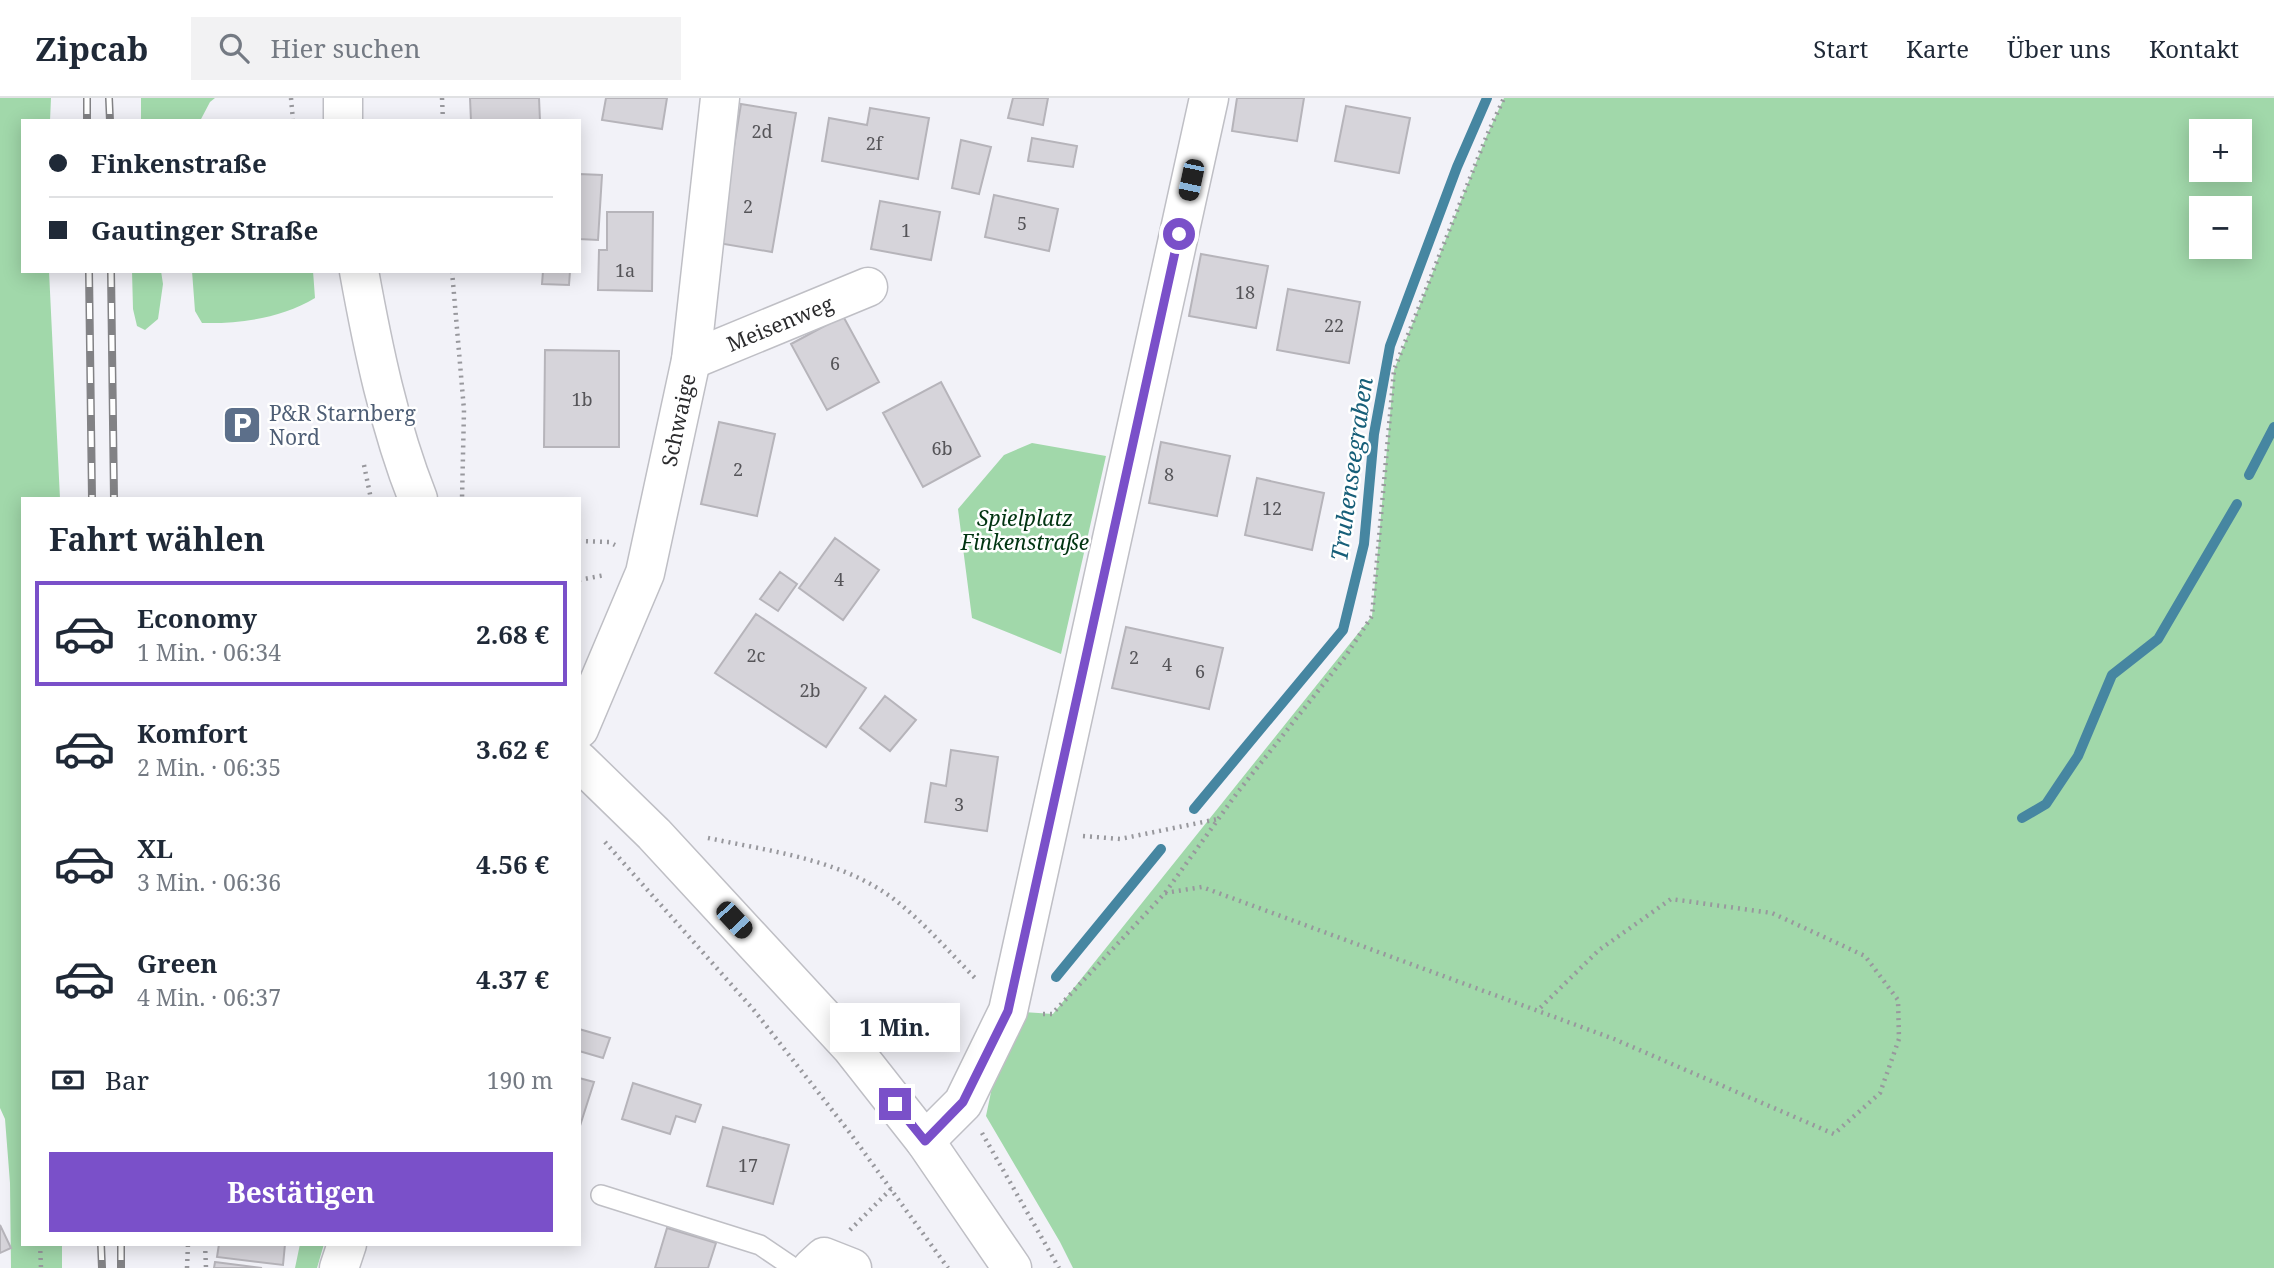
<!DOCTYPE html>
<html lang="de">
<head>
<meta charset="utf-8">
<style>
	body { margin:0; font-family:"Noto Serif",serif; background:#f2f2f3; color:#1f2937; height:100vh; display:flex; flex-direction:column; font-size:26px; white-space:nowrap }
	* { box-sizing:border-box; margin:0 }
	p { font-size:23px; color:#747a83 }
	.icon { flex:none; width:38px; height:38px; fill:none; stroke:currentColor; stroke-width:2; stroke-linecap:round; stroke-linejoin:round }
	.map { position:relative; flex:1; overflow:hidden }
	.drawer { position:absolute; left:21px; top:399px; width:560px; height:749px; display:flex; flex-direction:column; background:#fff; border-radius:0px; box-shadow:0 4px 18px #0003 }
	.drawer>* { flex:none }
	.top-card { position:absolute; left:21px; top:21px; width:560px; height:154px; border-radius:0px; box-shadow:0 4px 18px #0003; display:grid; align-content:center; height:154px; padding:0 28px; background:#fff }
	.buttons { position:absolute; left:2189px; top:21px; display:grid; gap:14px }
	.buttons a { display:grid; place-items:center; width:63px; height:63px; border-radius:0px; background:#fff; box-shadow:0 4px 18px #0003; font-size:35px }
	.end { position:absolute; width:32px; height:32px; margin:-16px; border:9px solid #7a50c9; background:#fff; box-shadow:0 0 0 4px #fff }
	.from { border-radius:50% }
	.bubble { position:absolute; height:49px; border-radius:0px; background:#fff; box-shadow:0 4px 18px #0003; font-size:23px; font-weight:700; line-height:49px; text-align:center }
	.car { position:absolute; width:21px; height:42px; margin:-21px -10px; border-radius:9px; box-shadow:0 0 5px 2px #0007; background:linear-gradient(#222 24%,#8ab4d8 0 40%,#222 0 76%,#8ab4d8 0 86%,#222 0) }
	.top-card b { display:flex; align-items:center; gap:24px; height:66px; font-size:26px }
	.top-card b+b { border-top:2px solid #e0e1e3 }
	.top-card i { width:18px; height:18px; background:#1f2937 }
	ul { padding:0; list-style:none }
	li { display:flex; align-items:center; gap:21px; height:105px; margin:0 14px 10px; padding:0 14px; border:4px solid transparent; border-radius:0px }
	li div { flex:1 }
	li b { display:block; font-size:26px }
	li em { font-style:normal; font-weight:700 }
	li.selected { border-color:#7a50c9 }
	li>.icon { width:63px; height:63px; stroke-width:1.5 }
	h2 { padding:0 28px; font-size:32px; line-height:84px }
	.pay { display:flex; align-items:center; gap:18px; height:77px; padding:0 28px; font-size:26px }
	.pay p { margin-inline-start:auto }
	.cta { display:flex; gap:14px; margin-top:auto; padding:14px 28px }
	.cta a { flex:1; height:80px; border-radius:0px; background:#7a50c9; color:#fff; font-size:28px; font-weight:700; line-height:80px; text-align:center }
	header { display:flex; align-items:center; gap:42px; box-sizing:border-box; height:98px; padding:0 35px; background:#fff; border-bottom:2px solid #e0e1e3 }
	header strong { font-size:33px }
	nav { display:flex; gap:38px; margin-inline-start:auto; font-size:24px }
	.search { width:490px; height:63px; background:#f2f2f3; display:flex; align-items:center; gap:18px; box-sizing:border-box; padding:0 24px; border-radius:0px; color:#747a83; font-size:26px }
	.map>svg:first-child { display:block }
</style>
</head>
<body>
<header>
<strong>Zipcab</strong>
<div class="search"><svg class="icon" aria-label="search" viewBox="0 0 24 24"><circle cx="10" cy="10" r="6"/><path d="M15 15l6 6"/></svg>Hier suchen</div>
<nav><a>Start</a><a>Karte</a><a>Über uns</a><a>Kontakt</a></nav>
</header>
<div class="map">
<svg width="2274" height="1170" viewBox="0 0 2274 1170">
	<rect width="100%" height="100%" fill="#f2f2f8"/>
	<path fill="#a1d8aa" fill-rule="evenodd" d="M0,0H51L50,23H23V173H49L60,401H23V1146H62V1170H11L10,1085L5,1021L0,1010Z
		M141,0H215L210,4L200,23H141Z
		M1504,0H2274V1170H1073L1060,1144L986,1018L1008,913L1053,916L1372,518L1394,272L1487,37ZM2202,33H2240V72H2202ZM2202,110H2240V149H2202Z
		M132,173H161L163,186L158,221L145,232L137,228L133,211Z
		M192,173H313L315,200C282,220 240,226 202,225L195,213Z
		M1032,345L1106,358L1061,556L972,520L958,411L1004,357Z
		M300,1146H324L317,1170H295Z"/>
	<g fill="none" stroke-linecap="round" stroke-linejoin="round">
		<path stroke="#4686a1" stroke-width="10" d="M2249,377L2274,329
			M1194,711L1343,532L1364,446L1374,336L1390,248L1457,69L1487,0
			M2022,720L2046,706L2078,658L2112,577L2158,541L2237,406
			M1056,879L1161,751"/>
	</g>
	<path fill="#d6d4da" stroke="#b6b4ba" stroke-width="2" d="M470,0H539L540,23H471Z
		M606,0H667L662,31L602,22Z
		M1013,0H1048L1043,27L1008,20Z
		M1237,0H1304L1297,43L1232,33Z
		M741,6L796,15L772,154L718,145Z
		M1346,8L1410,20L1399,75L1335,63Z
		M870,10L929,20L918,81L822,63L829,20L867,27Z
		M1032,40L1077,48L1073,69L1028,63Z
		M961,42L991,49L979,96L952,90Z
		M579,76L602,77L598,142L579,141Z
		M994,97L1058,111L1049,153L985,139Z
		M880,103L940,114L931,162L871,151Z
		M607,114H653L652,193L598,192L599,152H607Z
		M1201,156L1268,168L1256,230L1189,218Z
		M543,173H570L569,187L542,186Z
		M1288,191L1360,204L1349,265L1277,252Z
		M843,218L879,284L827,312L791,246Z
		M545,252L619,253V349H544Z
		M941,284L980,358L923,389L883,315Z
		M719,324L775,336L757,418L701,406Z
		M1161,344L1230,358L1217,418L1149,405Z
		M1257,380L1324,395L1312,452L1245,437Z
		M835,440L879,472L843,522L799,490Z
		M780,474L797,486L778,513L760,501Z
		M756,516L866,590L826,649L715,575Z
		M1126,529L1223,550L1209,611L1112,590Z
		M885,598L916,622L890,653L860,630Z
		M951,652L998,659L987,733L925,724L931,685L946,688Z
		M579,931L610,940L603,960L579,953Z
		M579,980L594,984L579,1031Z
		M633,985L701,1007L695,1024L676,1018L670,1036L622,1021Z
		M723,1029L789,1047L773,1106L707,1088Z
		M0,1127L11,1150L0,1155Z
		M667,1130L716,1145L708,1170H655Z
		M219,1146H285L283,1167L217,1159Z
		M215,1164L262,1170H214Z"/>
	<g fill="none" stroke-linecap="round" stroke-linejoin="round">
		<g stroke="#bfbfc5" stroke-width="22">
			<path id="service" d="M601,1097L760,1147L794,1170"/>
		</g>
		<g stroke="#bfbfc5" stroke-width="41">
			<g id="minor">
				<path id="s1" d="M691,262L868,189"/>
				<path id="s2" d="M579,631L645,475L691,262L720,0"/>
				<path d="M925,1043L963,1005L1008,913L1209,0"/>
				<path d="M339,1170L347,1146"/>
				<path d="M812,1170L824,1159L852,1170"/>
			</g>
		</g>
		<g stroke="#bfbfc5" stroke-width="41">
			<path id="secondary" d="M343,0V23
				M359,173C373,250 389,328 418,401
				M579,663L654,736L851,949L925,1043L1012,1170"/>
		</g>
		<path stroke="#98989d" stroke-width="4.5" stroke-dasharray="2 5" stroke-linecap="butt" d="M291,0L293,23
			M442,0L443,23
			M452,173L464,312L462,401
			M364,367L371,401
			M579,443L609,444L615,447
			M579,482L605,477
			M1083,738L1120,741L1218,721
			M708,740C774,754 847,762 900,806C927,828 952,857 977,882
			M605,744L753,911L850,1035L948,1170
			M1165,795L1202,789L1614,941L1834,1036L1880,995L1899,941L1898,902L1865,858L1772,815L1671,801L1599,852L1537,913
			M1043,916H1052L1165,795L1237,695L1345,559L1372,518L1394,272L1487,37L1504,0
			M982,1035L1059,1170
			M850,1132L892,1090
			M40,1146L41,1170
			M205,1146L206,1170
			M187,1170L188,1146"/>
		<use href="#service" stroke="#fff" stroke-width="19"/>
		<use href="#minor" stroke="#fff" stroke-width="38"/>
		<use href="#secondary" stroke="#fff" stroke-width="38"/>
		<g stroke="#828285" stroke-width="8">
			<path id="rail" d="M87,0V23
				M109,0L110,23
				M89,173L92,401
				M111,173L114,401
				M101,1146L102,1170
				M121,1146V1170"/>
		</g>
		<use href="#rail" stroke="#fff" stroke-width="5" stroke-dasharray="16" stroke-linecap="butt"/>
	</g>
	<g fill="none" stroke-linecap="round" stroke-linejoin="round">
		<path stroke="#7a50c9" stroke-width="9" d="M895,1006L925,1043L963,1004L1008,913L1179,136"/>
	</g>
	<defs>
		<g id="parking-square" transform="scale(2.0125)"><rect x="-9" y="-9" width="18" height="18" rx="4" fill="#5c6f8a" stroke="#fff"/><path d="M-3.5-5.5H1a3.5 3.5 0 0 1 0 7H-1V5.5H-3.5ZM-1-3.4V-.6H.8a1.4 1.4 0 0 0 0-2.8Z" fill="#fff"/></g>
	</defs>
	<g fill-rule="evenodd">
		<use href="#parking-square" x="242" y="327"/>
	</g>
	<g text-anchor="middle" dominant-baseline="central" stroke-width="5" stroke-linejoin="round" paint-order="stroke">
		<g font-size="18" fill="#555458">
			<text x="762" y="33">2d</text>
			<text x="874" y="45">2f</text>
			<text x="748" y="108">2</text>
			<text x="1022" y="125">5</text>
			<text x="906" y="132">1</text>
			<text x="625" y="172">1a</text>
			<text x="1245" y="194">18</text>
			<text x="1334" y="227">22</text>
			<text x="835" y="265">6</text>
			<text x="582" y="301">1b</text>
			<text x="942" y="350">6b</text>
			<text x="738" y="371">2</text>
			<text x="1169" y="376">8</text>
			<text x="1272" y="410">12</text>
			<text x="839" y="481">4</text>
			<text x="756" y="557">2c</text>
			<text x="1134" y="559">2</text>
			<text x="1167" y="566">4</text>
			<text x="1200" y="573">6</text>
			<text x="810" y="592">2b</text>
			<text x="959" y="706">3</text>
			<text x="748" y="1067">17</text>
		</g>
		<g font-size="21" fill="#2a2a2c" stroke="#fff">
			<text stroke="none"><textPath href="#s1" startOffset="96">Meisenweg</textPath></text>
			<text stroke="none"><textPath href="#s2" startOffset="326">Schwaige</textPath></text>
		</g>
		<g font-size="21" fill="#4e5e75" stroke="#fff" text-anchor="start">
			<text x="269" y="315">P&amp;R Starnberg<tspan x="269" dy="24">Nord</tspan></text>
		</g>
		<g font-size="21" font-style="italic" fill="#013411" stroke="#fff">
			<text x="1025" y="420">Spielplatz<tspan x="1025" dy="24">Finkenstraße</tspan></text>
		</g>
		<g font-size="23" font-style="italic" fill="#175f79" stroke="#fff">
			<text transform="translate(1351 371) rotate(-82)">Truhenseegraben</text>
		</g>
	</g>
</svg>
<div class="buttons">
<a>+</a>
<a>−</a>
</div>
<i class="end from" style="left:1179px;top:136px"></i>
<i class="end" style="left:895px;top:1006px"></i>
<div class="bubble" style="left:830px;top:905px;width:130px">1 Min.</div>
<i class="car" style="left:1191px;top:82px;rotate:192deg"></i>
<i class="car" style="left:734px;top:822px;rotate:137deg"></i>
<div class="top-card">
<b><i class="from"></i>Finkenstraße</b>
<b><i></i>Gautinger Straße</b>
</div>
<section class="drawer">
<h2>Fahrt wählen</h2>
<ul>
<li class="selected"><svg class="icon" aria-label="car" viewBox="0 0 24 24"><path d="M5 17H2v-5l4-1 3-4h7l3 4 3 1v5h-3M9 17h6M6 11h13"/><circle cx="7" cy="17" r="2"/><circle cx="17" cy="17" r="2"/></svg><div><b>Economy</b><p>1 Min. · 06:34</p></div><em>2.68 €</em></li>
<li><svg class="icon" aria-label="car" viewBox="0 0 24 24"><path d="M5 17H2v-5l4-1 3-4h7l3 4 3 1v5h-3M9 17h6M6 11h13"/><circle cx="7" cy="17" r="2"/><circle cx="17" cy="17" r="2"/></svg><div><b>Komfort</b><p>2 Min. · 06:35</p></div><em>3.62 €</em></li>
<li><svg class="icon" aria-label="car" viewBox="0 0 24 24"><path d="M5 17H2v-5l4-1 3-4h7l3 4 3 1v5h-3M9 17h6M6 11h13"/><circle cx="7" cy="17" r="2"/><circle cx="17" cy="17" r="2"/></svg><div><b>XL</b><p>3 Min. · 06:36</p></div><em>4.56 €</em></li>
<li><svg class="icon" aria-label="car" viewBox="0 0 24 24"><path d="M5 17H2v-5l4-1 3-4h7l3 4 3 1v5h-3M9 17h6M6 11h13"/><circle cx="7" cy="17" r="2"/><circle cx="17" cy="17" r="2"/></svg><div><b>Green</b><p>4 Min. · 06:37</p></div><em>4.37 €</em></li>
</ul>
<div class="pay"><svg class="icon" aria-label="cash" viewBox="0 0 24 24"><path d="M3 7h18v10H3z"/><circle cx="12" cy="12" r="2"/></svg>Bar<p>190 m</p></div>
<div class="cta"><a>Bestätigen</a></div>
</section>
</div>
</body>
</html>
